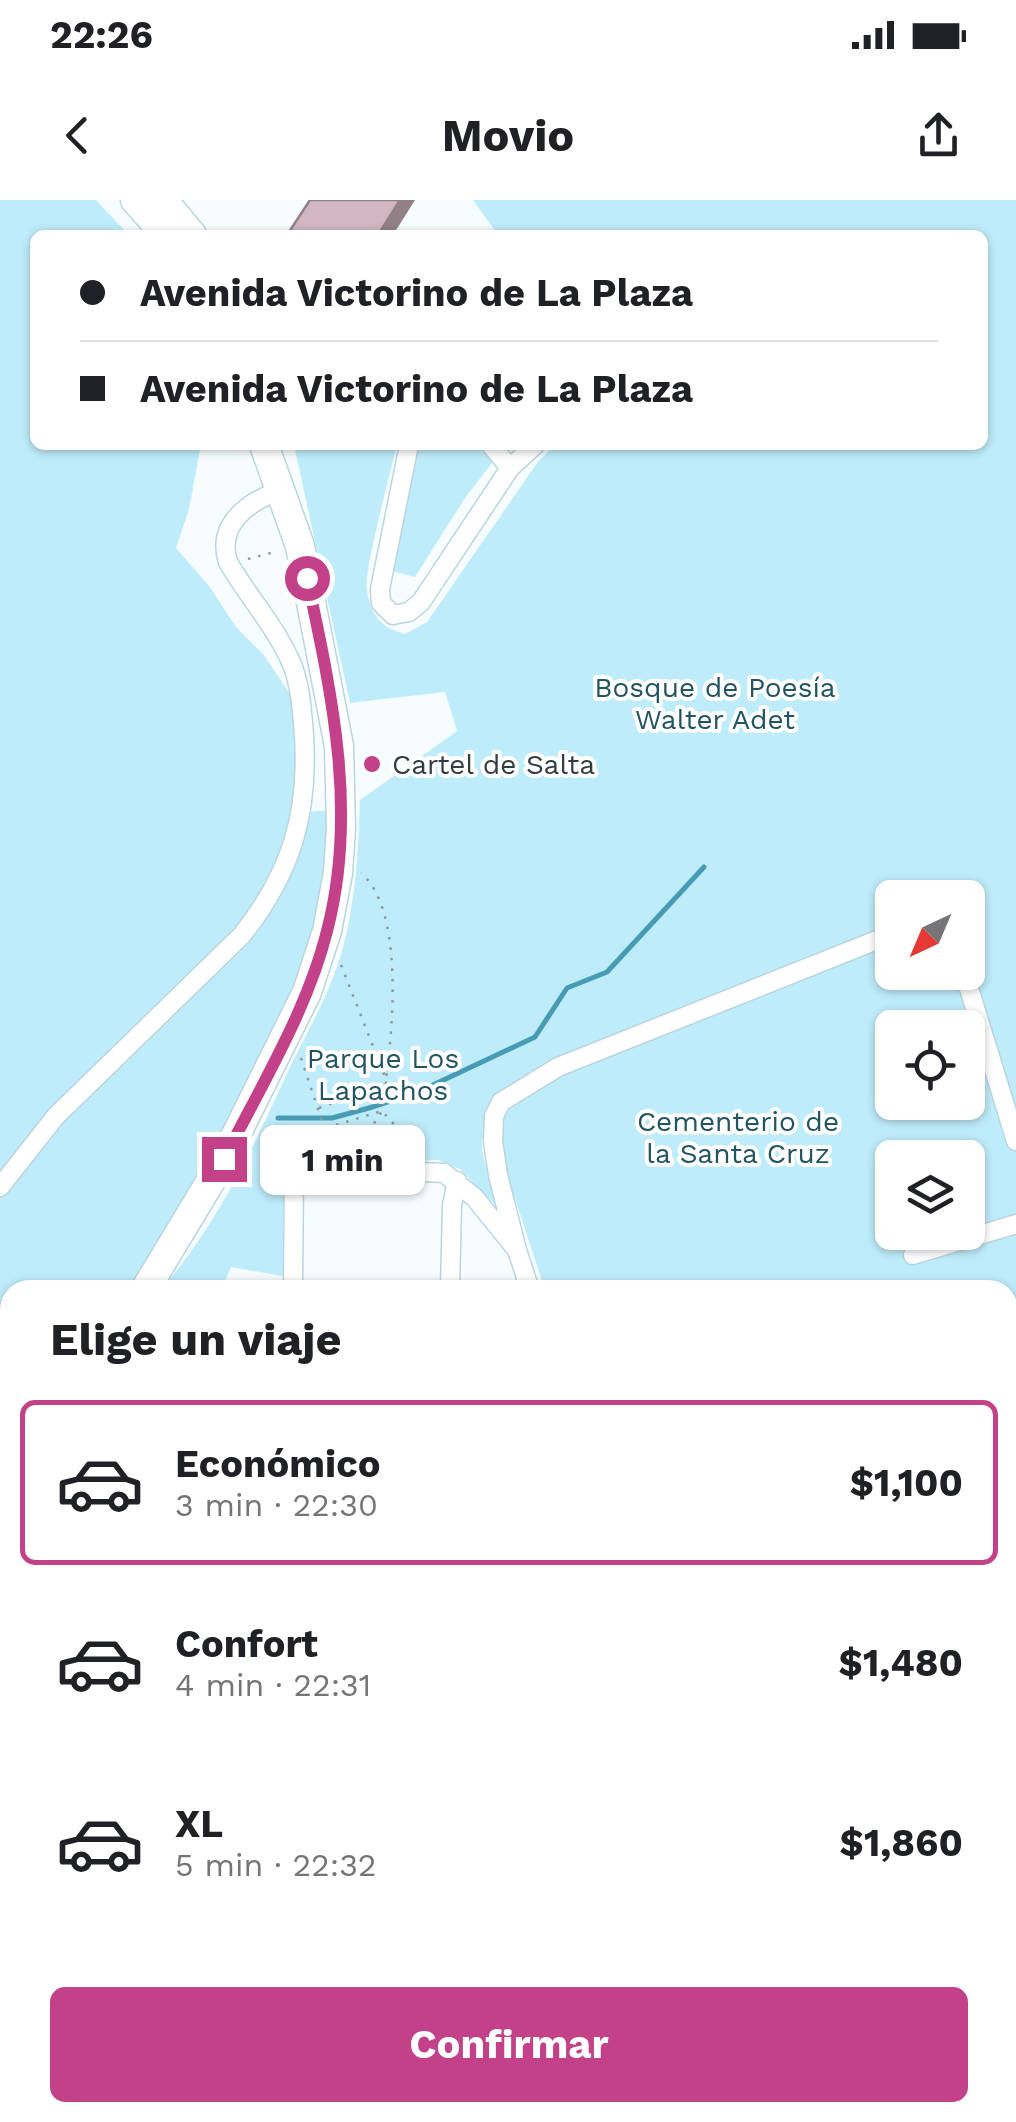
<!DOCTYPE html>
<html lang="es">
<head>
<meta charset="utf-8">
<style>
	body { margin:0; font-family:"Work Sans",sans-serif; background:#f2f2f2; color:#202124; height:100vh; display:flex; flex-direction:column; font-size:38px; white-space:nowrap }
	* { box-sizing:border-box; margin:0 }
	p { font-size:32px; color:#757577 }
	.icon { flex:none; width:55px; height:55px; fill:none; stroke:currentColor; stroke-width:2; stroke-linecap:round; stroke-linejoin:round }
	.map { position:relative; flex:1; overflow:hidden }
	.sheet { position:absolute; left:0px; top:1080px; width:1018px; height:842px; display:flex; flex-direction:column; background:#fff; border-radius:30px 30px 0 0; box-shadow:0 2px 8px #0004 }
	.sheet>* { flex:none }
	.hud { position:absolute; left:30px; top:30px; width:958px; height:220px; border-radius:15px; box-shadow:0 2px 8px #0004; display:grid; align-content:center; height:220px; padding:0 50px; background:#fff }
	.needle { width:65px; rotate:224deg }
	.buttons { position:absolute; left:875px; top:680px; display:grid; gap:20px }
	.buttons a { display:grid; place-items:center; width:110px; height:110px; border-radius:15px; background:#fff; box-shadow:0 2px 8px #0004; font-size:50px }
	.end { position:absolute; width:45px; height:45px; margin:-22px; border:12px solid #c34188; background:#fff; box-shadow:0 0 0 5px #fff }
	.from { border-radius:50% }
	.bubble { position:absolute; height:70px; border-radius:15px; background:#fff; box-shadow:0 2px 8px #0004; font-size:32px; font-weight:700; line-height:70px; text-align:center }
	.hud b { display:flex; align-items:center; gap:35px; height:95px; font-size:38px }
	.hud b+b { border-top:2px solid #e0e0e0 }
	.hud i { width:25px; height:25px; background:#202124 }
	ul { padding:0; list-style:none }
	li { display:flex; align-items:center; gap:30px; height:165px; margin:0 20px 15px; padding:0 30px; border:5px solid transparent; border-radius:15px }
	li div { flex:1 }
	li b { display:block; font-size:38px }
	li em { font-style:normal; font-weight:700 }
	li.on { border-color:#c34188 }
	li>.icon { width:90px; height:90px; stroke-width:1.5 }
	h2 { padding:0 50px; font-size:45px; line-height:120px }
	.action { display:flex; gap:20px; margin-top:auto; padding:20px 50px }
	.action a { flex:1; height:115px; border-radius:15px; background:#c34188; color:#fff; font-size:40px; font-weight:700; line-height:115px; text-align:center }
	.status { display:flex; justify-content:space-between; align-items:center; height:70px; padding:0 50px; background:#fff; direction:ltr }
	.status svg { height:28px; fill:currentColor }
	header { display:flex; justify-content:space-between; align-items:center; height:130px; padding:0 50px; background:#fff; font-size:45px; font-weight:700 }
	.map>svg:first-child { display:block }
</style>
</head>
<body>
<div class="status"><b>22:26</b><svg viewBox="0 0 49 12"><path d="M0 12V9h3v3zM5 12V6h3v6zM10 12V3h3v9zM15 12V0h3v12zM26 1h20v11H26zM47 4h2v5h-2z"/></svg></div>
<header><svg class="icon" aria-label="back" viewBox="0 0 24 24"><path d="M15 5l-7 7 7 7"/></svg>Movio<svg class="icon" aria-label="share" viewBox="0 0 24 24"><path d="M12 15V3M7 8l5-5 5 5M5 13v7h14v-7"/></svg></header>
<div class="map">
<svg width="1016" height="1922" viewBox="0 0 1016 1922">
	<rect width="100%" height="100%" fill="#f7fdff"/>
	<path fill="#bfecfa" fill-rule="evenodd" d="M0,0H96L129,35H35V245H201L189,309L176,348L209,386L236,427L264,455L295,502L305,612L330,610L325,667L307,758L288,808L187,1010L131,1090H10V1202L0,1198Z
		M473,0H1016V1781L1008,1784V1090H545L500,953L482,938V950L495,1005L460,969L438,960L290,963L287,1077L231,1067L221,1090H160C218,1026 255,943 291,865C306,835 322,806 334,775C355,721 358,657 360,600L457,531L445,492L350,503L294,245H397C391,272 363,371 367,391C371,416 382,428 405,434L427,422L537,263L554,245H982V35H498ZM892,698H968V772H892ZM892,828H968V902H892ZM892,958H968V1032H892Z
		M417,245H482L492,263L465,298L415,377L391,371Z
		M428,1913H501L511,1922H440Z
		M592,1913H710L728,1922H602Z
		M756,1913H822L840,1922H761Z"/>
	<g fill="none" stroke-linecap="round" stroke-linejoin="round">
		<path stroke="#479cb4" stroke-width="5" d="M278,918H332L369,908L418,892L535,837L567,788L607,772L704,667"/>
		<g stroke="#bad5de" stroke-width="21">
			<path id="minor" d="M409,245L380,389L381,403L393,415L409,412L421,402L510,268L535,245
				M491,245L510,268
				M964,772L1016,941
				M0,987L56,916L242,735C291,673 309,615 304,535C302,512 301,489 293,467C278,429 248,397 228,362C216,324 249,301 281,290
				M517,1050L498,975L493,941L494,916L501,902L558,867L892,734
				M913,1055L1016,1024
				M293,1090L294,966L444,973L474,997L517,1050L530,1090
				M450,1090L452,1005L457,981
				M0,1279L10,1262
				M0,1313L10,1307
				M1016,1376L1009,1378L1016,1400
				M0,1771L10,1780
				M1008,1828L1016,1829
				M0,1852L10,1870
				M1008,1909L1016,1908
				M44,1912L53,1922
				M207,1912L218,1922
				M417,1912L429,1922
				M521,1912L531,1922
				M726,1912L745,1922
				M840,1912L854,1919L873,1922
				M905,1922L980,1912"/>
		</g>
		<g stroke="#bad5de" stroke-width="31">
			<path id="highway" d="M135,0L166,35
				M163,0L192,35
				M145,1090L224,959L307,792L327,731L338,673L341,628L339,546L300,346L264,245
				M566,1912L575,1922"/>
		</g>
		<path stroke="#8f989a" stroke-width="2.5" stroke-dasharray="2.5 8" stroke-linecap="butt" d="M248,359L278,351
			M341,765L386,879C393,827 404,710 361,673
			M301,858L326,933L327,951
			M319,908L364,892L385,880
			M326,928L382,911L421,954
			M357,950L382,911L386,881"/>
		<use href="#minor" stroke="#fff" stroke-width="18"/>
		<use href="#highway" stroke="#fff" stroke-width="28"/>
	</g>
	<path fill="#928087" d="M400,0H415L393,35H378Z"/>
	<path fill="#d0b7c1" stroke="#928087" stroke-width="2.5" d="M310,0H400L378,35H287Z"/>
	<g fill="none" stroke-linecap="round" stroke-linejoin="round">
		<path stroke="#c34188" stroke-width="12" d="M224,959C261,886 307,811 327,731C358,613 332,495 307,378"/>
	</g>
	<circle fill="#c34188" stroke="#fff" stroke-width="4" cx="372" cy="564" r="10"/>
	<g text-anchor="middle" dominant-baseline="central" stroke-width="8" stroke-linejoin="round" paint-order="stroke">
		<g font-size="28" fill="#235462" stroke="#fff">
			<text x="715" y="487">Bosque de Poesía<tspan x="715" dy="32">Walter Adet</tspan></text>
			<text x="383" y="858">Parque Los<tspan x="383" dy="32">Lapachos</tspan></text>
			<text x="738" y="921">Cementerio de<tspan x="738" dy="32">la Santa Cruz</tspan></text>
		</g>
		<g font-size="28" fill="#323d40" stroke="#fff" text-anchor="start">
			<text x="392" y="564">Cartel de Salta</text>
		</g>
	</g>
</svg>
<div class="buttons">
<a><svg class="needle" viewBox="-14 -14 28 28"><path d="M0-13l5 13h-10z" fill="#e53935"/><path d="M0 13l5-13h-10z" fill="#757577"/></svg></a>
<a><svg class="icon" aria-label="locate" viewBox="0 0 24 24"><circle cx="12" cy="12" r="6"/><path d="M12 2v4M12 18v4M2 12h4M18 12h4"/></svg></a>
<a><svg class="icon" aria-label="layers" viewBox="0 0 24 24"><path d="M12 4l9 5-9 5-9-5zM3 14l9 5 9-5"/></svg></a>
</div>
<i class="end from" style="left:307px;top:378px"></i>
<i class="end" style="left:224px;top:959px"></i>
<div class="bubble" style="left:260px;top:925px;width:165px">1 min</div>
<div class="hud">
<b><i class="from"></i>Avenida Victorino de La Plaza</b>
<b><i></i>Avenida Victorino de La Plaza</b>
</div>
<section class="sheet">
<h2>Elige un viaje</h2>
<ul>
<li class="on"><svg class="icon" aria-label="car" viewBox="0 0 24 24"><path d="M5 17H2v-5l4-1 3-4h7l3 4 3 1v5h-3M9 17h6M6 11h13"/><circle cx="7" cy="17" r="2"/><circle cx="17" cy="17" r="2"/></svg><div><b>Económico</b><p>3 min · 22:30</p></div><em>$1,100</em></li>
<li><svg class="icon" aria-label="car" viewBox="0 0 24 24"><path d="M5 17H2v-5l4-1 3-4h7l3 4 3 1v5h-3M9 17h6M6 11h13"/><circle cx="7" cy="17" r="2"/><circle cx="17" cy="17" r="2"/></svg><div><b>Confort</b><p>4 min · 22:31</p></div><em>$1,480</em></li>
<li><svg class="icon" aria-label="car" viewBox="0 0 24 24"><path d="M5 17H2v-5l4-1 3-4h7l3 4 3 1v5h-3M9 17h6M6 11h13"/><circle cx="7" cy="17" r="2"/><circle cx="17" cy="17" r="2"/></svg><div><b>XL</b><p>5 min · 22:32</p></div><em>$1,860</em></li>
</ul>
<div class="action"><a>Confirmar</a></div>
</section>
</div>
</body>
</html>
